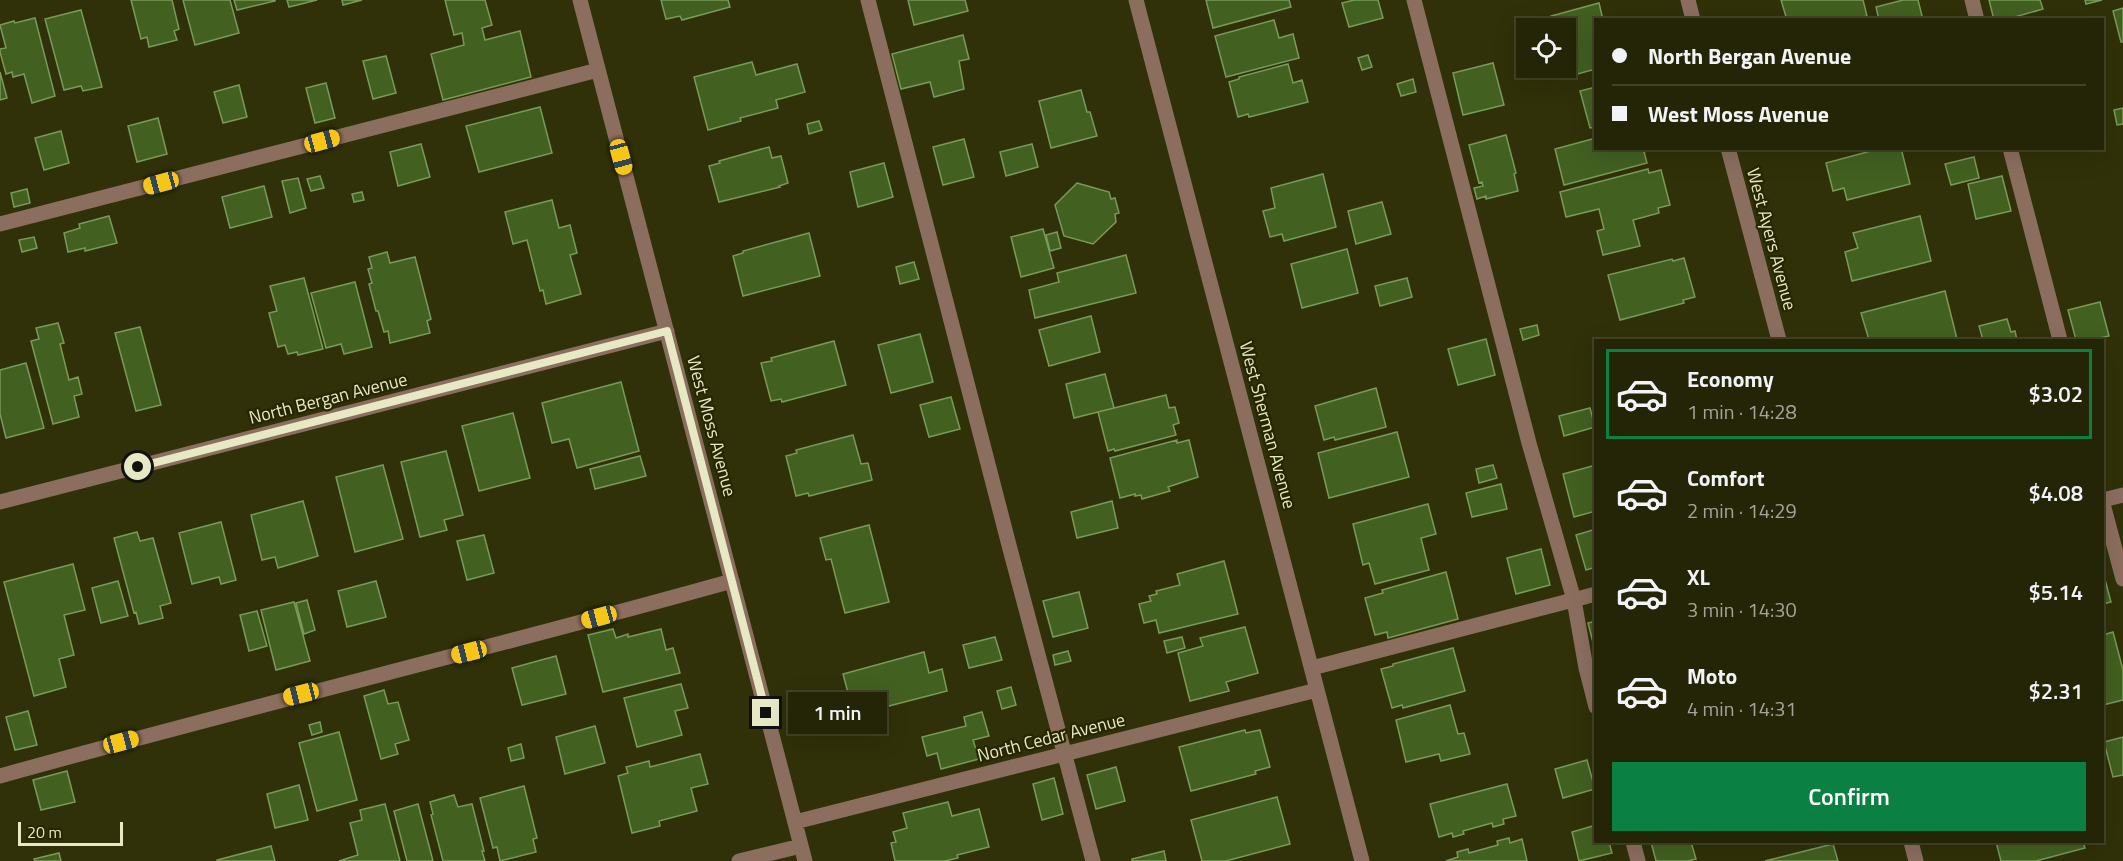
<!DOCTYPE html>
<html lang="en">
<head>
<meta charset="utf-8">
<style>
	body { margin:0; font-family:"Titillium Web",sans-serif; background:#2c2d10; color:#f1f3f6; height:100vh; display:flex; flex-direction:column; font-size:22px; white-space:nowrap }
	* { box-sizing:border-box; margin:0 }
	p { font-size:20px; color:#a3a59b }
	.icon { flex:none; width:33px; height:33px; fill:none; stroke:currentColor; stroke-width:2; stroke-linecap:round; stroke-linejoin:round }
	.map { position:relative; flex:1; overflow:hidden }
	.sheet { position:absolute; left:1594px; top:339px; width:510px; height:504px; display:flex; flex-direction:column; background:#242506; border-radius:0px; box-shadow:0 6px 24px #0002,0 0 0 2px #414228 }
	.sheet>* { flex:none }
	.top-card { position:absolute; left:1594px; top:18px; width:510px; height:132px; border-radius:0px; box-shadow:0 6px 24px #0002,0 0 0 2px #414228; display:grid; align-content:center; height:132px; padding:0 18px; background:#242506 }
	.tools { position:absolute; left:1516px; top:18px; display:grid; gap:12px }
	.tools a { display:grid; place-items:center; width:60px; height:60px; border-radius:0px; background:#242506; box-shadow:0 6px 24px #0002,0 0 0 2px #414228; font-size:30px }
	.scale { position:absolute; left:18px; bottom:15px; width:105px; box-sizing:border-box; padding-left:6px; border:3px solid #e6e9c4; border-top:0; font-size:16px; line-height:21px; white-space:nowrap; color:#e6e9c4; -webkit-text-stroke:4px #262700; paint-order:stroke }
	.end { position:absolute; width:27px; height:27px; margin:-14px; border:8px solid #e6e9c4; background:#111; box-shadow:0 0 0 3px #111 }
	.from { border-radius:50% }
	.bubble { position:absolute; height:42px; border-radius:0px; background:#242506; box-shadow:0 6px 24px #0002,0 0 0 2px #414228; font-size:20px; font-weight:600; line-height:42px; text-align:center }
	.car { position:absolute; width:18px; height:36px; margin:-18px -9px; border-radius:8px; box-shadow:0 0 4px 2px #0007; background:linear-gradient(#f5c518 24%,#345 0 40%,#f5c518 0 76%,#345 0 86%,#f5c518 0) }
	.top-card b { display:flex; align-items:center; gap:21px; height:57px; font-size:22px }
	.top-card b+b { border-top:2px solid #414228 }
	.top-card i { width:15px; height:15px; background:#f1f3f6 }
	ul { padding:10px 0 0; list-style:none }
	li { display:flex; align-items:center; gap:18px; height:90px; margin:0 12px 9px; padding:0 6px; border:3px solid transparent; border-radius:0px }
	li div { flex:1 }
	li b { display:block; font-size:22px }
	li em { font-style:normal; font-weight:600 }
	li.on { border-color:#0b8043 }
	li>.icon { width:54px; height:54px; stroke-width:1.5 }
	.action { display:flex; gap:12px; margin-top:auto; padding:12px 18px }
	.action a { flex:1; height:69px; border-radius:0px; background:#0b8043; color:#fff; font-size:24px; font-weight:600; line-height:69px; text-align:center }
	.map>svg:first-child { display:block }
</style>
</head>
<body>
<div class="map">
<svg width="2123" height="861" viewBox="0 0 2123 861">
	<rect width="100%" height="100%" fill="#303108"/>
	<path fill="#426020" stroke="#799a59" stroke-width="1.5" d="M131,0H172L179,29L174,31L177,40L149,47L147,37L141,39Z
		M183,0H230L239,33L195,45Z
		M234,0H275V1L237,10Z
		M287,0H317L289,7Z
		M342,0H362L343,5Z
		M445,0H485L492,25L482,28L485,40L520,31L531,77L443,100L431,54L464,45L462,33L454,35Z
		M661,0H728L730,7L682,20L680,16L666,19Z
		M908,0H965L968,11L914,25Z
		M1206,0H1289L1291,7L1213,28Z
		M1354,0H1378L1383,18L1349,27L1342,3Z
		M1781,0H1863L1867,16L1851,20H1787Z
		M1903,0H1918L1923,20H1879L1876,7Z
		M1989,0H2040L2043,9L2004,20H1994Z
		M2085,0H2102L2086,4Z
		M1599,3L1603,20H1596V69L1566,77L1564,68H1566V28H1554L1551,16Z
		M2123,8V42H2121L2113,11Z
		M81,10L102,87L83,91L81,86L64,90L45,19Z
		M35,18L55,96L32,103L24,74L13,77L12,72L6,74L0,52V49L6,48L0,25L14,21L15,23Z
		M1274,20L1279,38L1293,34L1299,58L1226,77L1215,36Z
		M963,35L969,59L959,61L964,89L934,97L930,82L901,89L892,54Z
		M1368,55L1372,67L1362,70L1358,58Z
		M386,56L396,93L373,99L363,61Z
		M752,62L756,75L797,64L805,92L776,100L778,108L740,118L741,121L708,130L694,77Z
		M1493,63L1504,105L1463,115L1453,73Z
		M1288,64L1293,83L1302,80L1308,102L1249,117L1248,114L1238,117L1229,82L1239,79V77Z
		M0,72L7,98L0,100Z
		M1413,79L1416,92L1401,96L1397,84Z
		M326,83L335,118L315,123L306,88Z
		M239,85L247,117L223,123L214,92Z
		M1596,87V127L1590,128L1580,91Z
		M1081,90L1087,112H1090L1097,136L1051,148L1039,101Z
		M540,107L552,153L479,172L466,126Z
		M2123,108V124L2117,125L2114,110Z
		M158,118L167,154L137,162L128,126Z
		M819,121L822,130L809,134L807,124Z
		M61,131L69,163L44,170L35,138Z
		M1506,135L1516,173L1514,174L1518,191L1486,199V196L1477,199L1474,188L1483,186L1482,182L1479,183L1469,145Z
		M1596,138V148L1654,149L1644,152L1647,163L1564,185L1555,149Z
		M964,139L974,177L943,185L933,147Z
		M421,144L430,177L398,186L390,152Z
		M1032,144L1038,167L1006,176L1000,152Z
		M769,147L772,158L781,156L788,183L779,186L780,187L719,202L709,166L720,163L719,161Z
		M1882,148H1901L1910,184L1847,200L1844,188L1833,191L1826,163Z
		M1974,157L1979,178L1951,185L1945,164Z
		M884,163L893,197L858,207L850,172Z
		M1648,169L1649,173L1661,170L1670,205L1658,208L1659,213L1633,220L1640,246L1603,255L1597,231L1604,229L1599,209L1566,217L1560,192Z
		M1323,174L1336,227L1284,241L1282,234L1270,237L1263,211L1275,208L1271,188Z
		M320,176L324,188L311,191L307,179Z
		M2002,176L2011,211L1976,219L1968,184Z
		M298,178L306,208L290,213L282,181Z
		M1077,183L1109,192L1111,199L1115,198L1119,213L1115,214L1116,222L1093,244L1064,236L1055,205Z
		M264,186L272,217L230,228L222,197Z
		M27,189L30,203L14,207L11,193Z
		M362,192L364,200L354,202L352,194Z
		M552,200L559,228L570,225L577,253L570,255L581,294L546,304L543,290L540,291L527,240L513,244L505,212Z
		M1382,202L1391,234L1356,244L1348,211Z
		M109,216L117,243L85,251V248L68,252L64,233L80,228L79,224Z
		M1920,216L1931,261L1852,281L1845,252L1858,248L1853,233Z
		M1043,229L1054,268L1021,277L1011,237Z
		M1057,232L1061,248L1050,251L1046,235Z
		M809,233L820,276L743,296L733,256L743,253V251Z
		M34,237L37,248L22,252L19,240Z
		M1347,249L1358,293L1302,308L1291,264Z
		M387,252L390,263L415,257L431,319L427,321L430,333L390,343L388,331L384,332L378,311H376L369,284L372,283L368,269L372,268L369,257Z
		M1126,255L1136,293L1035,318L1029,290L1059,282L1057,273Z
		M1684,258L1695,297L1683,300L1684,303L1620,320L1608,275L1672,259L1673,261Z
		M914,262L919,279L900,284L896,267Z
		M304,278L323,349L298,355L297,352L288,354L285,345L278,347L269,313L277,311L270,286Z
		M1407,278L1412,297L1380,306L1375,286Z
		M355,282L372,347L344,354L341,344L326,348L311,293Z
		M1945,291L1957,339L1869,340L1861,313Z
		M2100,302L2109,336L2090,340H2076L2068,310Z
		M1091,316L1100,352L1049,366L1039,330Z
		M2007,319L2011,332L2015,331L2017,340H1983L1979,326Z
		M58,323L64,343L60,344L69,380L78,377L82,394L74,396L79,417L53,424L31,341L39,339L36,328Z
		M1537,325L1539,335L1523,340L1520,329Z
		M140,327L161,405L136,411L115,333Z
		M920,334L933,382L891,393L878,345Z
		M1486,339L1495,375L1458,385L1448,349Z
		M834,341L846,385L782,402L781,399L771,401L761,363L772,361L771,358Z
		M26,363L44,428L6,438L0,414V370Z
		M1105,374L1114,408L1074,418L1066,384Z
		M621,382L639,451L577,468L569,439L552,443L542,403Z
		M1376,388L1386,427L1335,440L1334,437L1324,440L1315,406Z
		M1166,395L1169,408L1175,407L1179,423L1173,425L1176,435L1115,451L1114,449L1108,451L1098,412Z
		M951,397L960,429L929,437L920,405Z
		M1590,408L1595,427L1564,436L1559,416Z
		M513,413L530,478L479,491L462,426Z
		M1397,432L1409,477L1329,498L1318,453Z
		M853,435L861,464L868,463L872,480L809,496L808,493L796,496L786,456L797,453L796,450Z
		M1177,440V443L1189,440L1198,477L1168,487L1170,491L1142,499L1141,495L1135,496V494L1120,498L1110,458Z
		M446,451L463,515L444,520L447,530L420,537L401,462Z
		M640,456L646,476L595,489L590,469Z
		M383,465L403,539L355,552L336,477Z
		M1493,465L1497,478L1479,483L1476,469Z
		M1596,465V511L1574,517L1563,474Z
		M1501,484L1507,509L1472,517L1466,493Z
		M303,501L318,556L278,568L275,557L262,560L251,515Z
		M1112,501L1118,528L1077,538L1071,512Z
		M1428,504L1436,534L1421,538L1429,570L1375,584L1369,563L1363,565L1353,524Z
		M221,522L236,580L221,584L219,577L192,584L179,533Z
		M869,525L889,602L845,613L831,559L826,560L820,538Z
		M1596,529V567L1586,570L1576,535Z
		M137,532L140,541L153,538L171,603L160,606L163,618L139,624L136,612L134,613L114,538Z
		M484,535L494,573L467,580L457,541Z
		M1541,549L1550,585L1516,594L1507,558Z
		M1224,561L1238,614L1159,633L1156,620L1144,623L1139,604L1151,601L1149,596L1157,594L1156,591L1180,585L1177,574Z
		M73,564L85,610L64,615L74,655L59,659L66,687L34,696L4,582Z
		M1446,572L1458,619L1388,638L1387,632L1375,635L1365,598L1383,593L1382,590Z
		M2103,572L2111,602L2103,604Z
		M118,581L128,616L101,623L92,588Z
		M376,581L386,617L347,627L338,591Z
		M1079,592L1088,628L1053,637L1043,601Z
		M307,600L315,630L304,634L296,603Z
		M294,602L310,661L276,670L261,610Z
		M257,611L267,646L249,651L240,615Z
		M1596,621V654L1588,623Z
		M1245,627L1258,673L1226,682L1229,691L1190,701L1178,653L1203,646L1200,638Z
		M613,629L616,638L628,634V637L661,629L666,650L673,648L680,673L603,692L588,635Z
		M2113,632L2123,670V700L2103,705V635Z
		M995,637L1002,660L969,668L963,645Z
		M1182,637L1185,648L1167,653L1164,641Z
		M1453,648L1465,691L1403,708L1402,705L1392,708L1381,669L1393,666V664Z
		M1068,651L1071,661L1055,665L1053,655Z
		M924,652L929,673L942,669L947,691L854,715L843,674Z
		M556,656L566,694L522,705L512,668Z
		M681,684L688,708L675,711L682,735L637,747L624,698Z
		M1011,687L1016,705L1002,709L997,691Z
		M384,690L388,704L398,702L409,740L395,744L398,754L381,759L364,696Z
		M1450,705L1458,734L1464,733L1470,754L1441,761L1439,754L1406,762L1396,720Z
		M28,711L37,745L15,750L6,717Z
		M982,712L989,736L973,740L979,759L941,769L937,753L927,756L922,737L966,726L964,717Z
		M320,722L322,732L312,735L309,725Z
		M595,726L605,763L565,774L556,737Z
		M1245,730L1246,733L1260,730L1270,767L1255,771L1256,774L1191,791L1179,747Z
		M339,732L357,800L317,811L299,743Z
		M2123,737V775L2113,777L2104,742Z
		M521,744L524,758L511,761L508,748Z
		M700,754L708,784L691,788L697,811L659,821L660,826L632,833L618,776L628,773L626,767L649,761L650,767Z
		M1587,760L1595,789L1563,798L1555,769Z
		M1116,767L1125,801L1096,809L1087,775Z
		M67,771L75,802L41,810L33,780Z
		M1054,778L1063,814L1042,820L1033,784Z
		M1507,784L1516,816L1503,819L1504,824L1493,827L1492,823L1463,831L1464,834L1453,837L1452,833L1439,837L1430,804Z
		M299,785L308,820L275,828L267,794Z
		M524,786L537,838L533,839L536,852L500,861L497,847L493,848L480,798Z
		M454,795L458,807L472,804L484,851H482L485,861H443L431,815L433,814L430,802Z
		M1277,797L1290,844L1226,861H1202L1191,820Z
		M948,802L952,816L979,809L989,847L957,855L958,858L945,861H895L891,843L896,842L893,832L907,828L903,813Z
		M385,804L400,861H339L358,855L350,823L362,820L360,810Z
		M418,804L433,861H407L394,811Z
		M1596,825V842H1609L1612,853L1579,861L1572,832Z
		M1509,838L1510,843L1522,839L1527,861H1446L1458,857L1457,852L1468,849L1469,853L1498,845L1497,841Z
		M1651,842H1691L1696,859L1688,861H1656Z
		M1996,842H2083L2085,848L2036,861H2001Z
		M1833,844L1838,861H1765Z
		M271,846L275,861H217V860Z
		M1164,851L1166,861H1132V859Z
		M59,853L61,861H35L34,859Z"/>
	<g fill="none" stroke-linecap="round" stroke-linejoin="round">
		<path stroke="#8b6e5e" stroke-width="15" d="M580,0L805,861
			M868,0L1010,549L1093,861
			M1136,0L1362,861
			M1414,0L1529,443L1574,600L1586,668L1596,707
			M1688,0L1693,20
			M1972,0L1977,20
			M1728,148L1779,340
			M2010,148L2060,340
			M0,224L598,70
			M2103,500L2123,495
			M0,502L667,331
			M2103,504L2123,579
			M1312,668L1596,594
			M0,776C243,708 489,649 732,581
			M795,822L1317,690
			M1633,842L1638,861
			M1911,842L1916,861
			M739,861L801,846"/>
	</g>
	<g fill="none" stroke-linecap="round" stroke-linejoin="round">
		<path stroke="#e6e9c4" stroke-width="8" d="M138,467L667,331L766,713"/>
	</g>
	<g text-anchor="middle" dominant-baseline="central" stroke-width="4.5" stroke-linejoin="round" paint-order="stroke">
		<g font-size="18" fill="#e6e9c4" stroke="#262700">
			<text transform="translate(1772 239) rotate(75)">West Ayers Avenue</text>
			<text transform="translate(328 398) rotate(-14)">North Bergan Avenue</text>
			<text transform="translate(1268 425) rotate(75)">West Sherman Avenue</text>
			<text transform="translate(712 426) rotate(75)">West Moss Avenue</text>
			<text transform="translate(1051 737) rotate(-14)">North Cedar Avenue</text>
		</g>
	</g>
</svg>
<div class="tools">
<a><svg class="icon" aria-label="locate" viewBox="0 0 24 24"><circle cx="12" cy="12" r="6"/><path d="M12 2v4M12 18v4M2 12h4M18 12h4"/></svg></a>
</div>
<div class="scale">20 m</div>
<i class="end from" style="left:138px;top:467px"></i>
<i class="end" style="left:766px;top:713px"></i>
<div class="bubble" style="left:788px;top:692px;width:99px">1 min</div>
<i class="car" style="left:322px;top:141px;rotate:75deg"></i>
<i class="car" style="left:621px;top:157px;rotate:165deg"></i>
<i class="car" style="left:161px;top:183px;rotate:255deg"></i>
<i class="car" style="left:599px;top:617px;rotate:255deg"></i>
<i class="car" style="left:469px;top:652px;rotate:256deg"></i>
<i class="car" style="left:301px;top:694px;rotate:256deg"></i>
<i class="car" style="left:121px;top:742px;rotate:75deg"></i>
<div class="top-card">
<b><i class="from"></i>North Bergan Avenue</b>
<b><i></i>West Moss Avenue</b>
</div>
<section class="sheet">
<ul>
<li class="on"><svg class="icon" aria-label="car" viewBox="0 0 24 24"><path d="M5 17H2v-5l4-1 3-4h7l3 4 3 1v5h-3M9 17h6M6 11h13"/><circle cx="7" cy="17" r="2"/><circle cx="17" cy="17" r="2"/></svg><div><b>Economy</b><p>1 min · 14:28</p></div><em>$3.02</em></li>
<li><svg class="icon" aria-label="car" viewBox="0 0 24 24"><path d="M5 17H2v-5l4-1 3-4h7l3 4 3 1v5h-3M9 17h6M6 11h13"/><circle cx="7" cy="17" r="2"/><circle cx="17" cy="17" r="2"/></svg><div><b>Comfort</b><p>2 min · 14:29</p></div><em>$4.08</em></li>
<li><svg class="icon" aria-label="car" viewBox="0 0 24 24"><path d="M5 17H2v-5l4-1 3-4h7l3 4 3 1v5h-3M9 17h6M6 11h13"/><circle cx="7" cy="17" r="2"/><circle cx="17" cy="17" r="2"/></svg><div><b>XL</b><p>3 min · 14:30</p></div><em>$5.14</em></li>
<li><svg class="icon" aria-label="car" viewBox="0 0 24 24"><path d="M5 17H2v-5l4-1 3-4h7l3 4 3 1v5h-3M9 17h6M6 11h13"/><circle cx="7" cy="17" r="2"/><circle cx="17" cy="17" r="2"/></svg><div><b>Moto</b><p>4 min · 14:31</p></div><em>$2.31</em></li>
</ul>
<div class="action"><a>Confirm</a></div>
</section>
</div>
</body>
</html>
